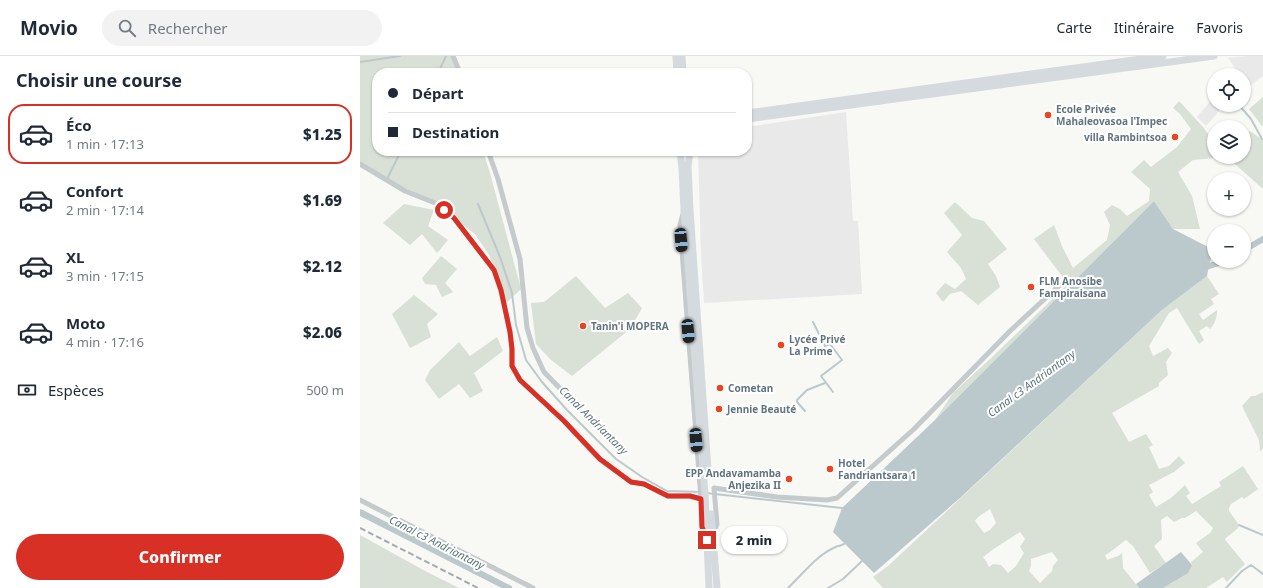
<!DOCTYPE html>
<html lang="fr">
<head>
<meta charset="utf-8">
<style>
	body { margin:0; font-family:"Noto Sans",sans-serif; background:#f2f2f3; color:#1f2937; height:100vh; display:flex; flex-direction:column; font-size:15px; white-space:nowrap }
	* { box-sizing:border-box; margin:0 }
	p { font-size:13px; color:#747a83 }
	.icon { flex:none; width:22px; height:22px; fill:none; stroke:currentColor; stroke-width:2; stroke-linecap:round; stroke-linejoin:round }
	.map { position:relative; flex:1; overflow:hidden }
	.sheet { display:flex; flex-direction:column; background:#fff; width:360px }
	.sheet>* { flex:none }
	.hud { position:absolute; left:12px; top:12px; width:380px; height:88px; border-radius:16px; box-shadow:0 1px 3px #0004; display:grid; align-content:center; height:88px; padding:0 16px; background:#fff }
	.fabs { position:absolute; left:847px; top:12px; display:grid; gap:8px }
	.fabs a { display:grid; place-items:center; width:44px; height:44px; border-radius:50%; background:#fff; box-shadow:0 1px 3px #0004; font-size:20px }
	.end { position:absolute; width:18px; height:18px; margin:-9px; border:5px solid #d93025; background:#fff; box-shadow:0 0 0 2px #fff }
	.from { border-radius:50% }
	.bubble { position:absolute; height:28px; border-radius:14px; background:#fff; box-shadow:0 1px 3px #0004; font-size:13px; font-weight:800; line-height:28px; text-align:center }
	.car { position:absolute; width:12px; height:24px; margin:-12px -6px; border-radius:5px; box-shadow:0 0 3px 1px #0007; background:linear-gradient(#222 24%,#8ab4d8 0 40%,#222 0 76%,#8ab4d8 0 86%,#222 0) }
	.hud b { display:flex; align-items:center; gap:14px; height:38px; font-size:15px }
	.hud b+b { border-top:1px solid #e0e1e3 }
	.hud i { width:10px; height:10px; background:#1f2937 }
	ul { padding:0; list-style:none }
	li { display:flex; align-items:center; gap:12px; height:60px; margin:0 8px 6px; padding:0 8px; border:2px solid transparent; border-radius:16px }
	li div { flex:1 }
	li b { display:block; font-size:15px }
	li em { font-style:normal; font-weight:800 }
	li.selected { border-color:#d93025 }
	li>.icon { width:36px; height:36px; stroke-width:1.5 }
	h2 { padding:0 16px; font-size:18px; line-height:48px }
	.pay { display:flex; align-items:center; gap:10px; height:44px; padding:0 16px; font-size:15px }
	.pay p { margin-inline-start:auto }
	.button { display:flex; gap:8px; margin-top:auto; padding:8px 16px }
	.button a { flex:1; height:46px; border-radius:24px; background:#d93025; color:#fff; font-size:16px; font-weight:800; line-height:46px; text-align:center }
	header { display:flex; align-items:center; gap:24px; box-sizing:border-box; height:56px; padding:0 20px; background:#fff; border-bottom:1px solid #e0e1e3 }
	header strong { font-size:19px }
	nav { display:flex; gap:22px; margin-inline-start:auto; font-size:14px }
	.search { width:280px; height:36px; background:#f2f2f3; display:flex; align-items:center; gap:10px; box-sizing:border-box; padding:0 14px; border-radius:22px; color:#747a83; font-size:15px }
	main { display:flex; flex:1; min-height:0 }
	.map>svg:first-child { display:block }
</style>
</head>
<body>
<header>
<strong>Movio</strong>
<div class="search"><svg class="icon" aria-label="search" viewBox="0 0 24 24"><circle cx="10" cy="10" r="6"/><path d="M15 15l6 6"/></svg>Rechercher</div>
<nav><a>Carte</a><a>Itinéraire</a><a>Favoris</a></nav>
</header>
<main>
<section class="sheet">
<h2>Choisir une course</h2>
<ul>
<li class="selected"><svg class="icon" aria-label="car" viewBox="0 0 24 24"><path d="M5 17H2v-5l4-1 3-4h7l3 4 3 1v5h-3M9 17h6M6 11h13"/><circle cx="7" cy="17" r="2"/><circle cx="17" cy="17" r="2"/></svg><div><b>Éco</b><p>1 min · 17:13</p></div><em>$1.25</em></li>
<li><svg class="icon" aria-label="car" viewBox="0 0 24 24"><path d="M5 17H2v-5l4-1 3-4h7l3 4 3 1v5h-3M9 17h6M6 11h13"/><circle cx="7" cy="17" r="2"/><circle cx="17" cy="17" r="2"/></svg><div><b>Confort</b><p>2 min · 17:14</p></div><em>$1.69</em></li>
<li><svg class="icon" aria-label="car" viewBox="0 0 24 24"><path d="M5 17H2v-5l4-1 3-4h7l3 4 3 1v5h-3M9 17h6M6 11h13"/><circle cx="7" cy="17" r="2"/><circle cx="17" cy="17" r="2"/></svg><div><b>XL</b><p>3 min · 17:15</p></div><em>$2.12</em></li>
<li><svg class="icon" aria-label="car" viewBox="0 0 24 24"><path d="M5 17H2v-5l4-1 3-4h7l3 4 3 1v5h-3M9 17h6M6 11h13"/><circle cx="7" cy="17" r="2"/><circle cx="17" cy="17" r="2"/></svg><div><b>Moto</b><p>4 min · 17:16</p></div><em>$2.06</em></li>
</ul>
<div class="pay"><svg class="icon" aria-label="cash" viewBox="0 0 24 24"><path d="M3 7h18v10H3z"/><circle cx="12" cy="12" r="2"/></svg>Espèces<p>500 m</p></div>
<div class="button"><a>Confirmer</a></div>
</section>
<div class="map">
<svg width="903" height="532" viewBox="0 0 903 532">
	<rect width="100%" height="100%" fill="#f8f8f5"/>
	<path fill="#e8e9e8" d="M886,0H903V20L888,31L884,25V19H880L868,2Z
		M854,41V49H864L846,70L837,61Z
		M486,56L493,165H498L502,238L344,247L341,199L338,95H387V71Z"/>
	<path fill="#d9e0d5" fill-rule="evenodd" d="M0,0H92L97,17H17V95H123L130,117L161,233L145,248L141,228L129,199L115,178L70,144L8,115L0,109Z
		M903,41V69L902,70L889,53Z
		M819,45L843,71L854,86V101H884V79L890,75L903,84V133L867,101L833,104L818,116L832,140L840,173H813L794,145L575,364L593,337L630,303L708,228L674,183L694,169L702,190L713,212L747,184L750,169L744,156L752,149L760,153L767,160L789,145L790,133L771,116L784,104L791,111L817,91L831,73L820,58L813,52Z
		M595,146L612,162L624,165L647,193L628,208L636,220L640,231L618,249L601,235L590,238L583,246L576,237L585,227L595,233L606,223L601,212L587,196L602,179L584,157Z
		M44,148L74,154L68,170L88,184L77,197L62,178L50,189L23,167Z
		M81,200L85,203L97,213L85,227L93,236L82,241L76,229L65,228L62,222Z
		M216,220L245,252L268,237L282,252L270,273L212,320L191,304L176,288L171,247L184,246Z
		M847,220L859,238L851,243L854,248L839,258L843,264L857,254C857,262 855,267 850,273L847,270L839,275L844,284L839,288L817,252L809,257L789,290L793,300L808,292L812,297L806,306L808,319L799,327V330L752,357L769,386L786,378L793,389L789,391L799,413L809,410L819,400L825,407L814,416L789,429L793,436L789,439L796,451L811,442L825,429L830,437L826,440L832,448L861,430L859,426L883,410L898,433L884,443L882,441L871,448L869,452V455L879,469L878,472L865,483L866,485L885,508L867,526L863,521L846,532H803L807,529L812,527L832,509L831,506L843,496L836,487L850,477L853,472L836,455L825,462H822L814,466L807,460L801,464L802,483L794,490L806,507L790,517L773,490L766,484C758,489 753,495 745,499L747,504L758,500L762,497L763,512L779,532H523L513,521L528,510L802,254ZM630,453L634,462L636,467L630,474L624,477L615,465L618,461ZM660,476L665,483L660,491L664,497L656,510L648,517L641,509L633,508L629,511L626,505L623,501L635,492ZM692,496L698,504L693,510L692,515L680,527L669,515L671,510V503Z
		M54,239L78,258L67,268L71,281L50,292L32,258Z
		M137,281L143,295L114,317L123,335L110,342L99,328L79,343L65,324L70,314L99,286L110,300Z
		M903,336V393L900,395L899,384L882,350L891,340H895Z
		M0,479L67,516L99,532H0Z"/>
	<path fill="#bcc9cc" d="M794,145L813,173L854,194L849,209L847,220L802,254L600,442L514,517L473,476L482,452L575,364Z
		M821,496L832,509L828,517L803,532H779L776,528Z"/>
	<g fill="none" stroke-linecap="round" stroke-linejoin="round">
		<path stroke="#bcc9cc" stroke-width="2" d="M0,6L40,0
			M78,17L86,0
			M879,49L891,63L902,83
			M27,123L41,95
			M118,148L140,201L152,237L156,269L166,304L182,326L207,354L256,403L282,421L307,435L340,436
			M453,266L465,290L470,288L482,304L461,320L473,336
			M445,355L437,346V344L447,334L465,327
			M346,437L482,452
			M0,459L144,532
			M879,469L903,479
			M479,490L484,488
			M428,532C444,517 457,498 478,490
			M468,532L483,523L502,505
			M866,532L882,515L891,509L903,518"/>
		<path stroke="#bcc9cc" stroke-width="6" d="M884,194L903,183
			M843,213C850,208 856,209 864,205
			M0,456L149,532"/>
		<path stroke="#c5cacc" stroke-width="5" d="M93,0L100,17
			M128,95L138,123L160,203L167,272L173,292L184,316L219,352
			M0,108L45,135L75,147L94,162L134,214L141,235L150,276L152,293V310L160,324L204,365L239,403L271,426L284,428L307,440H330L341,443
			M323,158L320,169L341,443L342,471L345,479
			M0,444L173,532
			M354,477L357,468L354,432L417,441L467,444L477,442L554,373L650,275L702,227"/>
		<path stroke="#d5dade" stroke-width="7" d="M316,0L317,17
			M322,0L323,17
			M387,57L803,0
			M387,63L854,0
			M320,95L322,112L324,154L345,439L349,532
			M330,95L328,110L330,154L348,414
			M351,458L357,532"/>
		<path stroke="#a3abb0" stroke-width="2" stroke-dasharray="6 3" stroke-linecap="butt" d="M0,472L118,532"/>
	</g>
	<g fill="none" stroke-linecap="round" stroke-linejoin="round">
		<path stroke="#d93025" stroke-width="5" d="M84,154L94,162L134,214L141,234L150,276L152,293V310L160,324L204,365L240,403L271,426L284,428L308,440H330L341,443L342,471L347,484"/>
	</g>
	<g fill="#eb4421" stroke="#fff" stroke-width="1.5">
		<circle cx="688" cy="59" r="4"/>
		<circle cx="815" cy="81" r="4"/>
		<circle cx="671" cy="231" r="4"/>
		<circle cx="223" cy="270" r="4"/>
		<circle cx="421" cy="289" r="4"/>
		<circle cx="360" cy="332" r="4"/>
		<circle cx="359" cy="353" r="4"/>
		<circle cx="470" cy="413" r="4"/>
		<circle cx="429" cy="423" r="4"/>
	</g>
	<g text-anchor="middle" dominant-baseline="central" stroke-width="4" stroke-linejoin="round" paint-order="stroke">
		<g font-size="10" font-weight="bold" fill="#617581" stroke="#fff" text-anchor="start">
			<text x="696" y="53">Ecole Privée<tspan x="696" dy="12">Mahaleovasoa l'Impec</tspan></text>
			<text x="807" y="81" text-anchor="end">villa Rambintsoa</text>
			<text x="679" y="225">FLM Anosibe<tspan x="679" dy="12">Fampiraisana</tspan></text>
			<text x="231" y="270">Tanin'i MOPERA</text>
			<text x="429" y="283">Lycée Privé<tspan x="429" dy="12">La Prime</tspan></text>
			<text x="368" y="332">Cometan</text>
			<text x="367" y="353">Jennie Beauté</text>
			<text x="478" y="407">Hotel<tspan x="478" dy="12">Fandriantsara 1</tspan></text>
			<text x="421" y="417" text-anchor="end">EPP Andavamamba<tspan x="421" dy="12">Anjezika II</tspan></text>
		</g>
		<g font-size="11" font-style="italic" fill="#5c757c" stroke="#fff">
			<text transform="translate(671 327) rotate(-36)">Canal c3 Andriantany</text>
			<text transform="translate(234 364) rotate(45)">Canal Andriantany</text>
			<text transform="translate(77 486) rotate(27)">Canal c3 Andriantany</text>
		</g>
	</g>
</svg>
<div class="fabs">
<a><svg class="icon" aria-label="locate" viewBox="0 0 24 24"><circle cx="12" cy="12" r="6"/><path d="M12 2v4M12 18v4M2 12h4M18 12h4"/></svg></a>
<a><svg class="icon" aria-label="layers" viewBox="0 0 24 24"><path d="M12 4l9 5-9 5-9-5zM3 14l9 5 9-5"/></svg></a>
<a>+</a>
<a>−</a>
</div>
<i class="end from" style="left:84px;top:154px"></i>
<i class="end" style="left:347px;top:484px"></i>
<div class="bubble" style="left:361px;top:470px;width:66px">2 min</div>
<i class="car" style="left:321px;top:184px;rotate:175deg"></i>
<i class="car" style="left:328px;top:275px;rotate:175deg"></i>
<i class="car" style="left:336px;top:384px;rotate:175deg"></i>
<div class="hud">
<b><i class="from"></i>Départ</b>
<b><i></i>Destination</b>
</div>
</div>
</main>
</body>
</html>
